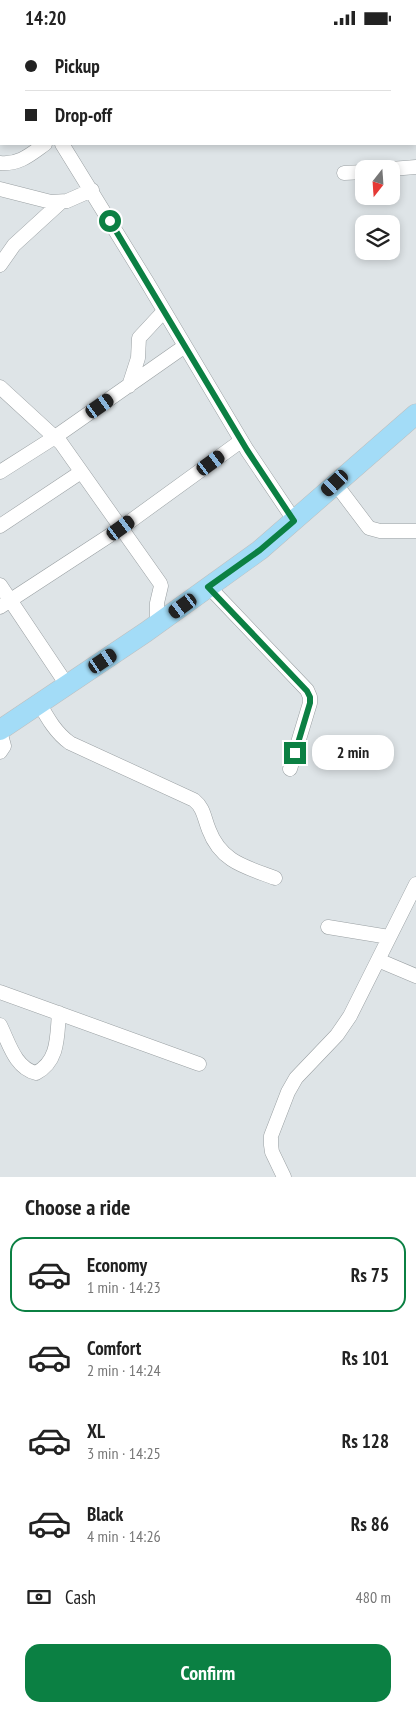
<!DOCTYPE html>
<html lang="en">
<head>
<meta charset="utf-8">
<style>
	body { margin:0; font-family:"PT Sans Narrow",sans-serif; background:#f6f6f6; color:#222; height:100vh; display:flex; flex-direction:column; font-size:19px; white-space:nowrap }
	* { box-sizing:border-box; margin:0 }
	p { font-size:16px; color:#767676 }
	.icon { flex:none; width:28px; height:28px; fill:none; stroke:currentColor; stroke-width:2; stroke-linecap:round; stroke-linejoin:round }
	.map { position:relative; height:1142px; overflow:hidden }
	.drawer { display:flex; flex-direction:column; background:#fff; flex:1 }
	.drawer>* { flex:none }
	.hud { position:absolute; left:0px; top:0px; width:416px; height:110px; box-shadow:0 2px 8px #0003; display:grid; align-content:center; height:110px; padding:0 25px; background:#fff }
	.needle { width:32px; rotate:197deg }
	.tools { position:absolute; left:355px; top:125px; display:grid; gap:10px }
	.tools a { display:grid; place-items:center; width:45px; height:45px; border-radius:10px; background:#fff; box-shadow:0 2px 8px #0003; font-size:25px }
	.end { position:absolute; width:22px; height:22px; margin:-11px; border:6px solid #0b8043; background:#fff; box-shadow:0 0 0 2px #fff }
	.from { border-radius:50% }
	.bubble { position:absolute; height:35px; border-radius:15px; background:#fff; box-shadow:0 2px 8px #0003; font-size:16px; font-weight:700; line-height:35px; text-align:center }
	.car { position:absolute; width:15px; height:30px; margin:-15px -8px; border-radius:6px; box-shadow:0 0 4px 1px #0007; background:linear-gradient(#222 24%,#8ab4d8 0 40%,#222 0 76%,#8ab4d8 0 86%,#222 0) }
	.hud b { display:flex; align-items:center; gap:18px; height:48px; font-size:19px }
	.hud b+b { border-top:1px solid #e0e0e0 }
	.hud i { width:12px; height:12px; background:#222 }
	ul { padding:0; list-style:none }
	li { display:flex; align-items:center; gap:15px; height:75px; margin:0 10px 8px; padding:0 15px; border:2px solid transparent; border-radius:15px }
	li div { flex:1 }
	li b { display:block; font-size:19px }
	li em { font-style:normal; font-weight:700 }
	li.selected { border-color:#0b8043 }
	li>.icon { width:45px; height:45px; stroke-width:1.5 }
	h2 { padding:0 25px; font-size:22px; line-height:60px }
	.pay { display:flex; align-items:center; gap:12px; height:55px; padding:0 25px; font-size:19px }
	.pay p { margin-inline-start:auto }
	.primary-button { display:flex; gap:10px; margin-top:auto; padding:10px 25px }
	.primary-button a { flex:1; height:58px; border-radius:15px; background:#0b8043; color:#fff; font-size:20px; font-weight:700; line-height:58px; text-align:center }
	.status { display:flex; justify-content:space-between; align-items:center; height:35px; padding:0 25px; background:#fff; direction:ltr }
	.status svg { height:14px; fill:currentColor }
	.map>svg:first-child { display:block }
</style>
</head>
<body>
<div class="status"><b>14:20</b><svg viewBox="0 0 49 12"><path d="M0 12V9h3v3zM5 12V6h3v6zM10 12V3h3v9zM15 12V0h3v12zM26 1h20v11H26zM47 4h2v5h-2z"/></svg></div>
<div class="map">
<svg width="416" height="1142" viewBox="0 0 416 1142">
	<rect width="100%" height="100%" fill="#dee4e7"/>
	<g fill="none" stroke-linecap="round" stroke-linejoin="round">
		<g stroke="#9aa0a3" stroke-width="15">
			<path id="minor" d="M9,0V1
				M196,0L199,1
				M332,0L336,1
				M415,25H416
				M62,109L147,247L247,415L294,485
				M0,128C19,130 31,119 45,109
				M391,134L416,132
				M344,138L364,137
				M0,154L51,167L67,166L92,155
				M0,230L14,210L60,168
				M129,351L138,323L139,303L164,276
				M0,352L61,408L160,548L161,551L157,568V589
				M0,437L55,402L185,311
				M335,448L369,493L380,496H416
				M0,491L81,437
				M0,550L67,650
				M209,552L307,655L310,662V668L290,734
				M0,572L121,493L241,406
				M39,668C48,684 56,698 70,708L194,765C204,773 204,783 209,795C221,827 246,832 275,843
				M0,696L4,711L0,717
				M328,892L389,902
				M378,925L416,941
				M0,957L199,1029
				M0,990C9,1008 15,1033 36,1038C59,1026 57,1001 59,978
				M284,1142L272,1117L271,1110V1101L288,1057L296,1043L337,1000L350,981L416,849"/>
		</g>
		<g stroke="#bfc0c0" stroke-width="21">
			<path id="highway" d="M0,695L146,597L260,515L416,379"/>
		</g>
		<use href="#minor" stroke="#fff" stroke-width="14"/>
		<use href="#highway" stroke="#a3dcf7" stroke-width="20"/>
	</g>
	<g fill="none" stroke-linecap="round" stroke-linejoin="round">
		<path stroke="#0b8043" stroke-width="6" d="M110,186L247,415L294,486L260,515L208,552L307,656L310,662V668L295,718"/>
	</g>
</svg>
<div class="tools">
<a><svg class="needle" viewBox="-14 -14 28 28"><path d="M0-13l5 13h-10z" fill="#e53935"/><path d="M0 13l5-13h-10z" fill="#767676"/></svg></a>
<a><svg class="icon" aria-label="layers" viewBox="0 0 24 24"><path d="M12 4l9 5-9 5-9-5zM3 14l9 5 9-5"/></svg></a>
</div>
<i class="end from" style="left:110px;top:186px"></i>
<i class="end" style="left:295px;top:718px"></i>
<div class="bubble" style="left:312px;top:700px;width:82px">2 min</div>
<i class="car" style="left:100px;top:371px;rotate:55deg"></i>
<i class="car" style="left:211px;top:428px;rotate:54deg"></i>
<i class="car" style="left:335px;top:448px;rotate:227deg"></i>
<i class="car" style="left:121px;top:493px;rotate:54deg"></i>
<i class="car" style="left:183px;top:571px;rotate:234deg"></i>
<i class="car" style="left:103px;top:626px;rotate:56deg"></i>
<div class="hud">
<b><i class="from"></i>Pickup</b>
<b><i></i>Drop-off</b>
</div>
</div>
<section class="drawer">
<h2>Choose a ride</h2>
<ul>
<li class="selected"><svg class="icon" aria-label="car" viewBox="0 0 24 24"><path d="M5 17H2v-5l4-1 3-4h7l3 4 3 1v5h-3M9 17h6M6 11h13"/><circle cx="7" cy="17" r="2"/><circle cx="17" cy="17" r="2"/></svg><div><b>Economy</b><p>1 min · 14:23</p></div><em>Rs 75</em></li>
<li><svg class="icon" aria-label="car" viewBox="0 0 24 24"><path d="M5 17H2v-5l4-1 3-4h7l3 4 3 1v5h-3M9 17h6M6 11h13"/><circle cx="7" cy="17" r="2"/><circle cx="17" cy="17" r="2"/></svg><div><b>Comfort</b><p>2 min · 14:24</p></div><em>Rs 101</em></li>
<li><svg class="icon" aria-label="car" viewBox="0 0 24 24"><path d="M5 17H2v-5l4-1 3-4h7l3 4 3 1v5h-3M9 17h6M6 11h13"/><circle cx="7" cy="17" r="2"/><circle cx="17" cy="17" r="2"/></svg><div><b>XL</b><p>3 min · 14:25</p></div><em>Rs 128</em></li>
<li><svg class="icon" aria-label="car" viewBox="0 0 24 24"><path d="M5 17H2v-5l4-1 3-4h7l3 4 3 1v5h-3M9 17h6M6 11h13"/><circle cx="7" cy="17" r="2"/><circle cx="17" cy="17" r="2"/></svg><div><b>Black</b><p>4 min · 14:26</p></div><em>Rs 86</em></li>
</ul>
<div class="pay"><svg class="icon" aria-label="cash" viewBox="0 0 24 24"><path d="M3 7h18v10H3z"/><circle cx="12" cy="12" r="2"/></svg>Cash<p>480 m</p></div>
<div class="primary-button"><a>Confirm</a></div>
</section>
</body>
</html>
